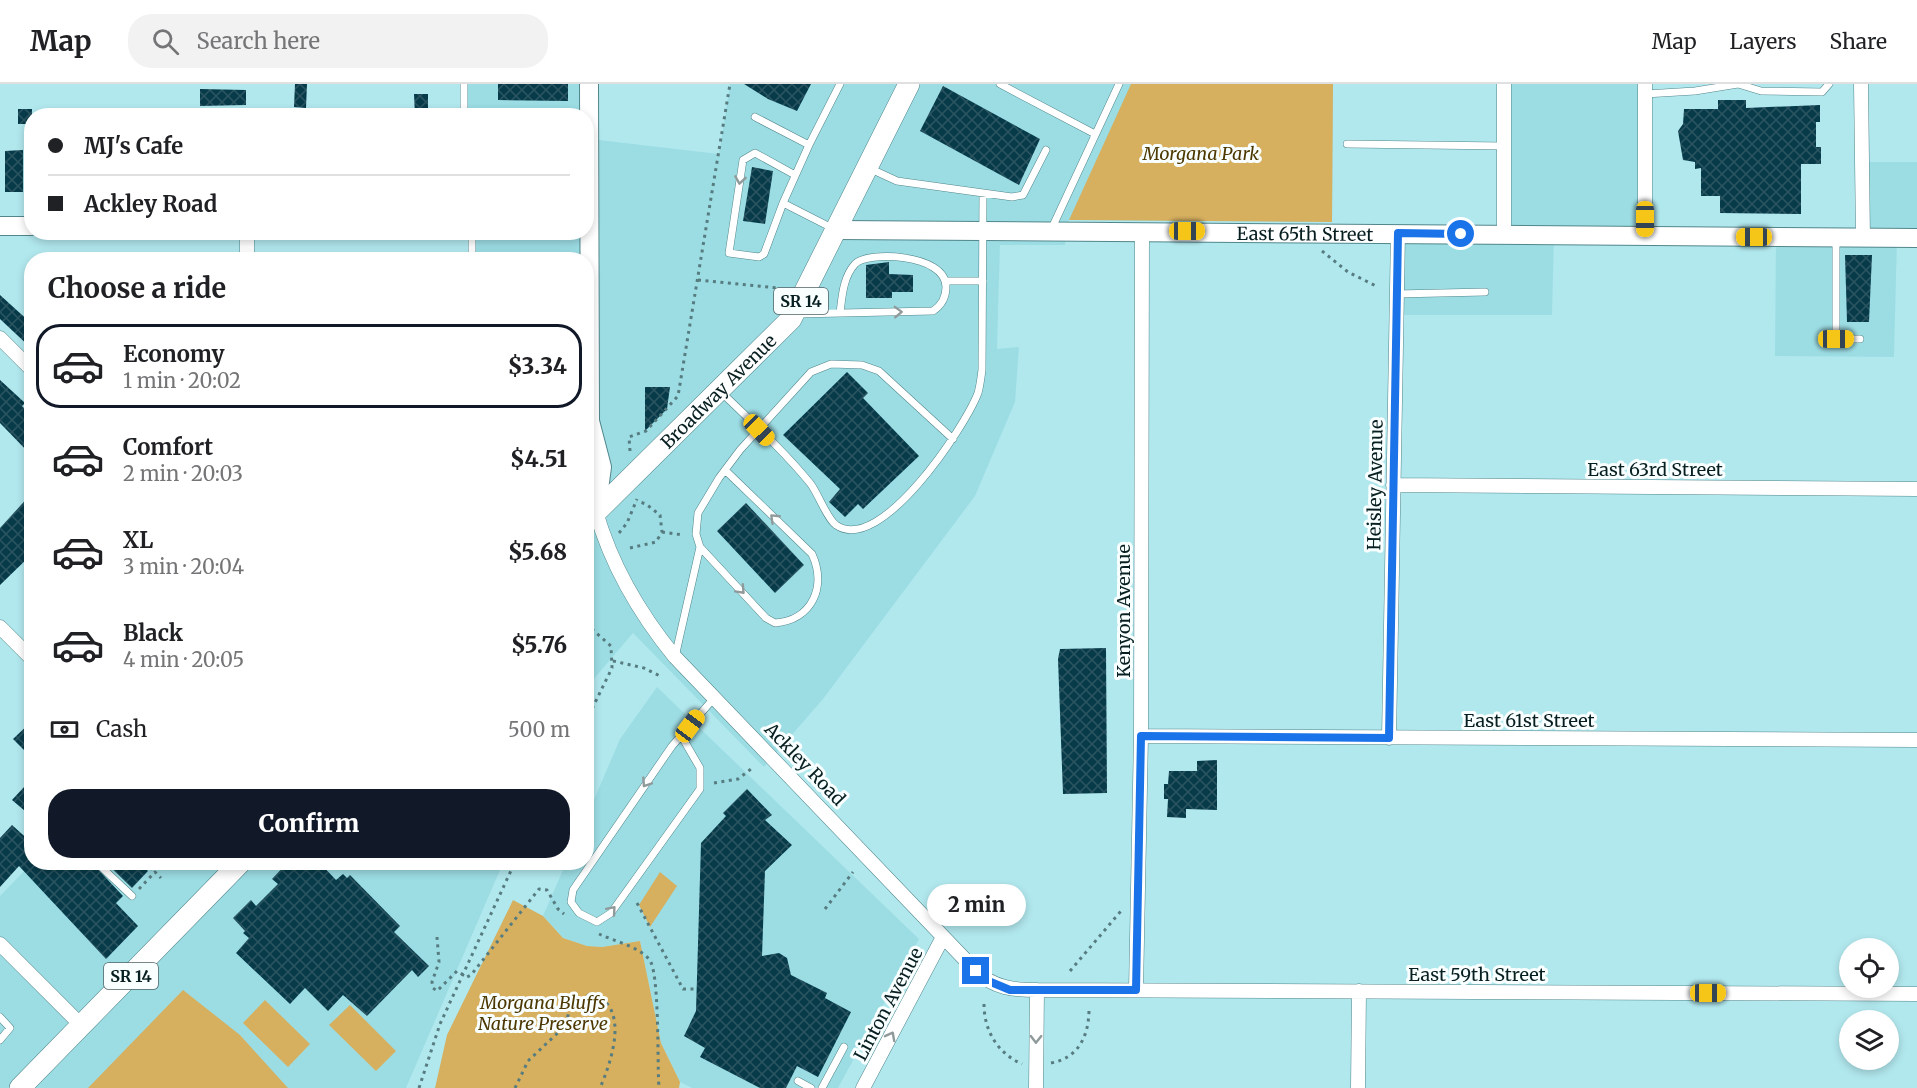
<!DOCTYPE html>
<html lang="en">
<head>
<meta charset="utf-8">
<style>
	body { margin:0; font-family:Merriweather,serif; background:#f2f2f2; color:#202124; height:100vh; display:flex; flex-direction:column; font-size:22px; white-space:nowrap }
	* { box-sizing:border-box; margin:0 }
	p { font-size:20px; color:#757577 }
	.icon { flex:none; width:33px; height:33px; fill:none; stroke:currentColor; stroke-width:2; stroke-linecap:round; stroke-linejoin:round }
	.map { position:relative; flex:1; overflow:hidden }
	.panel { position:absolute; left:24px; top:168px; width:570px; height:618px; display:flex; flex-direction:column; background:#fff; border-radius:24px; box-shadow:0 3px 9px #0003 }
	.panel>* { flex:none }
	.hud { position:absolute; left:24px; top:24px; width:570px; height:132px; border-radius:24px; box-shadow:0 3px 9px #0003; display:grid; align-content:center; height:132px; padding:0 24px; background:#fff }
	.tools { position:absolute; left:1839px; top:854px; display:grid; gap:12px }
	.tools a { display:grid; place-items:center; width:60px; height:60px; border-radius:50%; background:#fff; box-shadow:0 3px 9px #0003; font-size:30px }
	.end { position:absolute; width:27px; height:27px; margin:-14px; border:8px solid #1a73e8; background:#fff; box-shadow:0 0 0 3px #fff }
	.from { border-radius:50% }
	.bubble { position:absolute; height:42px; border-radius:21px; background:#fff; box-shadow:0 3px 9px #0003; font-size:20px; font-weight:800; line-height:42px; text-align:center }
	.car { position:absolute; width:18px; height:36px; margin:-18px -9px; border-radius:8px; box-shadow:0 0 4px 2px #0007; background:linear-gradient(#f5c518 24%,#345 0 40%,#f5c518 0 76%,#345 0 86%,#f5c518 0) }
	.hud b { display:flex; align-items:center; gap:21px; height:57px; font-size:22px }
	.hud b+b { border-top:2px solid #e0e0e0 }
	.hud i { width:15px; height:15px; background:#202124 }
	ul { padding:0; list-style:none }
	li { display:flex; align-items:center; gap:18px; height:84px; margin:0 12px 9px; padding:0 12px; border:3px solid transparent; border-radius:24px }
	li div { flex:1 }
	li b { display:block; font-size:22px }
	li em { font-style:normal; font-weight:800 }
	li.active { border-color:#111827 }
	li>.icon { width:54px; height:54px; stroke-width:1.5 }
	h2 { padding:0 24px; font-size:27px; line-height:72px }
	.pay { display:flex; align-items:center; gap:15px; height:66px; padding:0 24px; font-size:22px }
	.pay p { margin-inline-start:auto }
	.button { display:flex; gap:12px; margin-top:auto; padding:12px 24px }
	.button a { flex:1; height:69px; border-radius:24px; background:#111827; color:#fff; font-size:24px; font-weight:800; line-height:69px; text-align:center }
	header { display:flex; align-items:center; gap:36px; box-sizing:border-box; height:84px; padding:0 30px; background:#fff; border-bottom:2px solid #e0e0e0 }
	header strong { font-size:28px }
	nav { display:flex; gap:33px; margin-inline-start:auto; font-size:21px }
	.search { width:420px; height:54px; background:#f2f2f2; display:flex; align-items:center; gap:15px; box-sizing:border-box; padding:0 21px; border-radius:24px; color:#757577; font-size:22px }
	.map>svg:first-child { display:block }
</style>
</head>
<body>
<header>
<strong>Map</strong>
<div class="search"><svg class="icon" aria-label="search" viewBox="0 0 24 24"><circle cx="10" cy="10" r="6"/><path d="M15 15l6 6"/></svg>Search here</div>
<nav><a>Map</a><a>Layers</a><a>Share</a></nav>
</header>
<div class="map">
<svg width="1917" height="1004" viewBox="0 0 1917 1004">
	<defs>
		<pattern id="building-cross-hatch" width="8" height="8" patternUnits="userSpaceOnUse" patternTransform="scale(1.5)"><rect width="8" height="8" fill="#083b4a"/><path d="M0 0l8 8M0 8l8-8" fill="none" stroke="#2b5561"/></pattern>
	</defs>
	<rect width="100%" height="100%" fill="#b1e8ee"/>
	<path fill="#9cdde4" d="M464,0H589L590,55L719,70L730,0H1333L1332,138L1069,136L1065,161H1000L997,265L1019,263L1015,318L975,412L823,615L764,683L633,549L592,597L587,609L586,176L472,175V149L586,148V32H464Z
		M1504,0H1645V153L1554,152L1552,231H1396L1398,149L1504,151Z
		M1862,78H1917V154L1897,155L1894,273L1775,272L1776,153L1863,154Z
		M657,603L919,855L838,1004H692L680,998L661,959L640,857L602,863L587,862L563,854L543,832L566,779L586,778L587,732L620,655Z
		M32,779H503L406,1004H0V812Z"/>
	<path fill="#d6af5f" d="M1131,0H1333L1332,138L1069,136Z
		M660,788L677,802L650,843L639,821Z
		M513,816L543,832L563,854L587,862L602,863L640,857L661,959L680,998L679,1004H435L447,951Z
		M183,906L240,951L288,1004H88Z
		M265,916L310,960L288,983L243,939Z
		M350,921L396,967L376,987L329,941Z"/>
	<path fill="url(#building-cross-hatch)" d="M295,0H307L306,24L294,23Z
		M498,0H568V17L498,16Z
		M744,0H811L797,27L768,15Z
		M943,2L1040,55L1019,101L920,47Z
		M200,5L246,6V21L200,22Z
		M414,10H428V32H415Z
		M1718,16H1746V24L1820,21V38H1816V63H1821V80H1801V130L1720,129V112H1701V84L1695,85V78L1683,76L1678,47L1683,40L1684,25H1718Z
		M18,25H32V40H18Z
		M23,66V108H5V67Z
		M752,83L773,87L765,140L743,137Z
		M1845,171H1872L1869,238H1847Z
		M889,178V190L913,191V208H892V214H866V181Z
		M0,211L32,240V265L0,235Z
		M847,288L868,309L863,314L919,372L863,425L858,420L845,433L829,418L840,405L783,351Z
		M0,296L25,319L22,322L32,332V372L0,339Z
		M645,303H670L667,325L645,347Z
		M32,409V470L0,501V444Z
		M746,419L804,481L775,509L717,447Z
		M1106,564L1107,709L1063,710L1058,575L1060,565Z
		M32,637V674L13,655Z
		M1217,676V726L1186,725V734L1167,733L1168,715H1164V700H1168L1169,687H1197V677Z
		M25,702L32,708V720L25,727L12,716Z
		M747,705L772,731L765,736L792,761L765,787L762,872L779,869L787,874L791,891L827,909L825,914L851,928L818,993L797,982L786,1004H760L700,973L705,964L684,952L696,927L701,759L726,732L723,729Z
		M12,741L32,759V778H91L123,812L116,819L138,842L106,875L19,782L0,803V754Z
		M105,778H138L148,787L132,804Z
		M288,778H319L336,796L343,790L347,794L350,791L400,842L394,848L429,882L418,893L412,886L367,932L343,911L328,927L305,904L290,920L236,869L249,854L243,849L245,847L233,834L251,816L256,822L278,800L272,795Z"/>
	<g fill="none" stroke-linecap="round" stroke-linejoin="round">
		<g stroke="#51868b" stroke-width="8">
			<path id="lane" d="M1000,0L1095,50
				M1645,10L1695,7L1738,0L1761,7L1822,8L1829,0
				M464,32V0
				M755,33L809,61L840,0
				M1347,60L1504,62
				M871,85L897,97L1012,113L1023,111L1046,66
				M795,91L755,69L743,76L729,169L759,173L764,170L783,119L809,61
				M783,119L834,145
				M1051,146L1119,0
				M1836,156V255H1860
				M472,176V148
				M946,197H983
				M1397,210L1485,208
				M797,230L933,227C942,221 946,213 946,203C946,169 866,167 855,180C843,193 842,213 840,229
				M721,308C751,337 784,367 810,399C818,409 827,435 836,441C880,472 965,343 978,309C980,302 981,294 982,286L983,109
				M700,463L766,534L775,539C812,536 827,503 812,470L725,386
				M675,573L700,463L696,450L698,429L719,394L740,366L811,288L831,280L862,281L879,287L953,355
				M682,653L700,684V705L611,829L597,838L579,829L571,818L573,806L672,662L715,613
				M97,779L132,812
				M0,933L10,944L0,956
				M798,997L811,1004
				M822,1004L844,963"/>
		</g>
		<g stroke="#51868b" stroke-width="15">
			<path id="street" d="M1645,0V153
				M1861,0L1863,154
				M1504,151V0
				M247,176V148
				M0,254L32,286
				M1393,401L1917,405
				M596,428C612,483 639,529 675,573L976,887C994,904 1013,906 1037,906L1917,910
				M0,543L32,575
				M1141,652L1917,656
				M1389,654L1398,149
				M0,860L81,941
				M1136,906L1141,652L1142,147
				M863,1004L943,853
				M1036,1004L1037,906
				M1358,1004L1359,907"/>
		</g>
		<g stroke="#51868b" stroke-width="20">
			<g id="secondary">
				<path d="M589,0L590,337L602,383L596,428"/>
				<path d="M0,142H32"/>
				<path id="s1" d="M837,146L1917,154"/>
			</g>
		</g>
		<g stroke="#51868b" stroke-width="22">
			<g id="primary">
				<path id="s2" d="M586,438L791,235L909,0"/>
				<path d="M20,1004L241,778"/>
			</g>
		</g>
		<path stroke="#567c80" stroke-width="3" stroke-dasharray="3 4.5" stroke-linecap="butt" d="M1322,167L1348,188L1376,202
			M698,196L778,204
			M630,367L629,353L646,347L678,312L730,0
			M662,448L683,451
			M619,449L627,439L637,415
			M630,464L656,458L662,448L660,431L646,420L637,417
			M586,485L596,474
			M586,540L611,562L612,584L586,637
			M613,577L644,584L662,593
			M714,699L738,695L751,685
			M145,778L155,788
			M139,805L155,788L161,794
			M637,819L683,905H698
			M825,825L853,788
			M599,850C614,857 637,862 649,875C660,887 657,981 659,1004
			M437,853L439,878L432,898L433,904L437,907L457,887L467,893L471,891L539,805L547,806L558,825L564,830
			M1070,887L1121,827
			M984,920C984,946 997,969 1022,980
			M1051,979C1079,974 1089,951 1089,925
			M419,1004L440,940L515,778
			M515,1004L528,977L565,942L569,928L576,919L590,910C631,920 612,976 600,1004"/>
		<use href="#lane" stroke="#fff" stroke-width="7"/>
		<use href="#street" stroke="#fff" stroke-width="14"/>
		<use href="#secondary" stroke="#fff" stroke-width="18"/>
		<use href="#primary" stroke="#fff" stroke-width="21"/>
	</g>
	<defs><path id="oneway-chevron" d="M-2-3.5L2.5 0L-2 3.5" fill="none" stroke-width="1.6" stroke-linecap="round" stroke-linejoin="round" transform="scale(1.5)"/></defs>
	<g stroke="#909a9b">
		<use href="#oneway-chevron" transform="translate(740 96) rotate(99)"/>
		<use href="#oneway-chevron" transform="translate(898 228) rotate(-2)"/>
		<use href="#oneway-chevron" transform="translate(774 434) rotate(-136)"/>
		<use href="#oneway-chevron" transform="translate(741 506) rotate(47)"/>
		<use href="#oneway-chevron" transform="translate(646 699) rotate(124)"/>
		<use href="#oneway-chevron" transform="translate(612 826) rotate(-49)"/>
		<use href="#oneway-chevron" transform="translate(891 952) rotate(-62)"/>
		<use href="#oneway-chevron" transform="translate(1036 955) rotate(91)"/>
	</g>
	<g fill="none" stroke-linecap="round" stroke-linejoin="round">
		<path stroke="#1a73e8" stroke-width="8" d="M976,887L986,896L1010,906H1136L1141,652L1389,654L1398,149L1461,150"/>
	</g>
	<g text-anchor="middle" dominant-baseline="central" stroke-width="6" stroke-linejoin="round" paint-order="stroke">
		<g fill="#f9ffff" stroke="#506264" stroke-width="1.5">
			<rect x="774" y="204" width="54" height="26" rx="4.5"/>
			<rect x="104" y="879" width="54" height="26" rx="4.5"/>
		</g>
		<g font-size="16" font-weight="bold" fill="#081f21">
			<text x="801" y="217">SR 14</text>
			<text x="131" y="892">SR 14</text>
		</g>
		<g font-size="18" font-style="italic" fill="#4d3801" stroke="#f9ffff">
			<text x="1201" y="69">Morgana Park</text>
			<text x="543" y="918">Morgana Bluffs<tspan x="543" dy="21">Nature Preserve</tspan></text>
		</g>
		<g font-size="18" fill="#081f21" stroke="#f9ffff">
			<text stroke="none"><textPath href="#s1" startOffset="468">East 65th Street</textPath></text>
			<text stroke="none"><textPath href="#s2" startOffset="186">Broadway Avenue</textPath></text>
			<text x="1655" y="385">East 63rd Street</text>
			<text transform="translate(1375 401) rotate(-89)">Heisley Avenue</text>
			<text transform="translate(1123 527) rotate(-90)">Kenyon Avenue</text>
			<text x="1529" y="636">East 61st Street</text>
			<text transform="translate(805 680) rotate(46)">Ackley Road</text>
			<text x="1477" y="890">East 59th Street</text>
			<text transform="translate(888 920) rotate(-62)">Linton Avenue</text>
		</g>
	</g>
</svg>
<div class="tools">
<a><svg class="icon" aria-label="locate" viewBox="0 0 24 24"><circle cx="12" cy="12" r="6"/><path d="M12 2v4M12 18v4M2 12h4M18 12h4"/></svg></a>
<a><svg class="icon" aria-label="layers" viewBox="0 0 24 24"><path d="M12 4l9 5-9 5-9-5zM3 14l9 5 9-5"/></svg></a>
</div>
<i class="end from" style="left:1461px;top:150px"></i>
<i class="end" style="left:976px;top:887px"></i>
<div class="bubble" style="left:927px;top:800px;width:99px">2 min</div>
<i class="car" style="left:1645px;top:135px;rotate:180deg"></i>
<i class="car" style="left:1187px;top:147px;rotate:90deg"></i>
<i class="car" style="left:1754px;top:153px;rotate:270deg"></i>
<i class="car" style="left:1836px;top:255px;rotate:90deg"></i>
<i class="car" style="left:759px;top:346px;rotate:136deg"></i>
<i class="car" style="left:690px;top:642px;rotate:37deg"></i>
<i class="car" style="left:1708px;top:909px;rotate:90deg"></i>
<div class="hud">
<b><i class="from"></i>MJ's Cafe</b>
<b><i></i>Ackley Road</b>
</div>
<section class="panel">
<h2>Choose a ride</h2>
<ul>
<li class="active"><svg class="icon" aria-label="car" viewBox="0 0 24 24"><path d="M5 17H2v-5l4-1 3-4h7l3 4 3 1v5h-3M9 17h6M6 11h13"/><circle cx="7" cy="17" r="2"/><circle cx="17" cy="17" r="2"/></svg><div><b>Economy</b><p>1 min · 20:02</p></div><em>$3.34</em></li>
<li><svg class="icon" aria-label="car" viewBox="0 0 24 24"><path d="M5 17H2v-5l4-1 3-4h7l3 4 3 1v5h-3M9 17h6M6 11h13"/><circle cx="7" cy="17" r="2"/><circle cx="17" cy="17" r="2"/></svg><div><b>Comfort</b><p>2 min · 20:03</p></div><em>$4.51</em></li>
<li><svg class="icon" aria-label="car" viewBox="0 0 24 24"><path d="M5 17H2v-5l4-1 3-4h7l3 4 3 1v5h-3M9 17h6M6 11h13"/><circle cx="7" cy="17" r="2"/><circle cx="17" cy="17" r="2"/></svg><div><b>XL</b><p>3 min · 20:04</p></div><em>$5.68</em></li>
<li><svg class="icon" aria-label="car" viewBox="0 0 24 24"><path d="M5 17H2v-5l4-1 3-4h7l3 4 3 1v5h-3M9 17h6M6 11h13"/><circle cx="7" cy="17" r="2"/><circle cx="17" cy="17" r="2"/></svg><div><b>Black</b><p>4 min · 20:05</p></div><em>$5.76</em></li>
</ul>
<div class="pay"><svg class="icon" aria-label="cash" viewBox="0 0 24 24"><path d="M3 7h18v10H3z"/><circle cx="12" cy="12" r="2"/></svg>Cash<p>500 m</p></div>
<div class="button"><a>Confirm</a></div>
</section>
</div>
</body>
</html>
